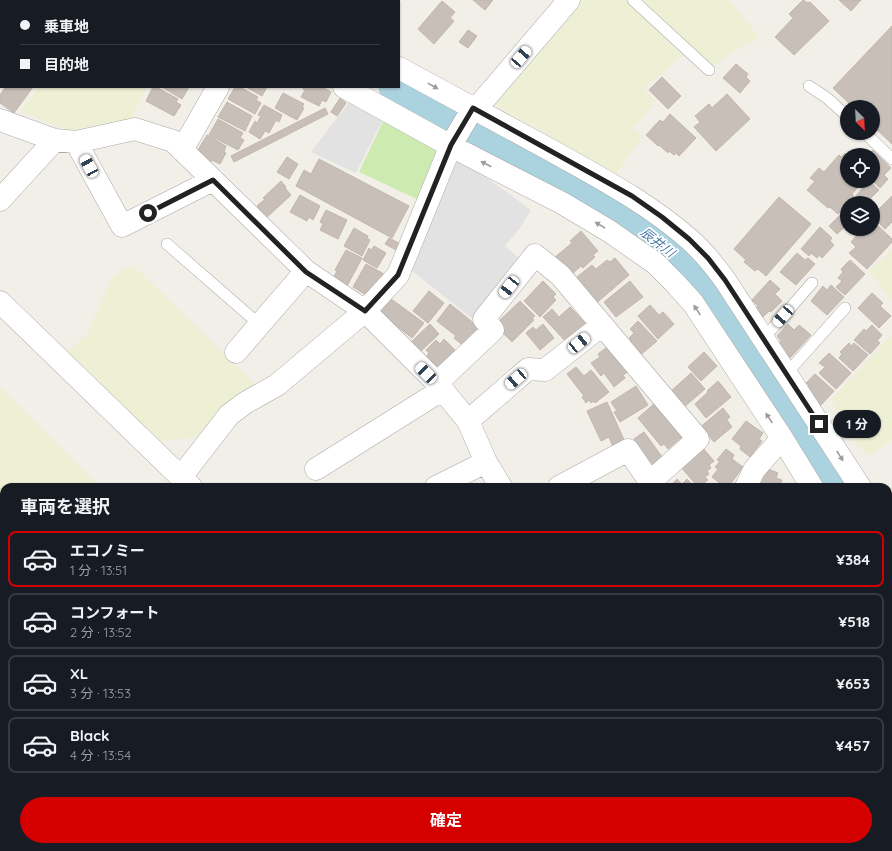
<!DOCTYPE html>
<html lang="ja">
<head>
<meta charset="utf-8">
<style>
	body { margin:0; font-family:Quicksand,"Noto Sans JP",sans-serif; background:#242831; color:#f1f3f6; height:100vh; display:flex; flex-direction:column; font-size:15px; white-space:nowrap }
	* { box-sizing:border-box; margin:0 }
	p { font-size:13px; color:#9ea1a6 }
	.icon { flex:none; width:22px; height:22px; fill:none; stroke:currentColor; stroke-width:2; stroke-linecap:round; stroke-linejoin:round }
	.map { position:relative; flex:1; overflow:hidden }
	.details { position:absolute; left:0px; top:483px; width:892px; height:368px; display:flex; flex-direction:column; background:#171b24; border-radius:12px 12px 0 0; box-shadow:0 1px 3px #0004 }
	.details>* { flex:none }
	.top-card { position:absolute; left:0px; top:0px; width:400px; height:88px; box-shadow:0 1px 3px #0004; display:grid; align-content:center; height:88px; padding:0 20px; background:#171b24 }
	.needle { width:26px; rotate:156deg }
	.buttons { position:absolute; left:840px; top:100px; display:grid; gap:8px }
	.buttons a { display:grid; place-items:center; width:40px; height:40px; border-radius:50%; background:#171b24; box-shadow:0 1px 3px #0004; font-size:20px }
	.end { position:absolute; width:18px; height:18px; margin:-9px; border:5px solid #222; background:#fff; box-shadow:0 0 0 2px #fff }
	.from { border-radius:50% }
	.bubble { position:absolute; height:28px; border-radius:14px; background:#171b24; box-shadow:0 1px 3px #0004; font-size:13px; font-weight:700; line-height:28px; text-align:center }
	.car { position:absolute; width:12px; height:24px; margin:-12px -6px; border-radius:5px; box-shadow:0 0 3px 1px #0007; background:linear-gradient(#fff 24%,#345 0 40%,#fff 0 76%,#345 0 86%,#fff 0) }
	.top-card b { display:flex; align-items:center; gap:14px; height:38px; font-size:15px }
	.top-card b+b { border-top:1px solid #363941 }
	.top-card i { width:10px; height:10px; background:#f1f3f6 }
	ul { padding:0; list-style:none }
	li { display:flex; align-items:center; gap:12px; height:56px; margin:0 8px 6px; padding:0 12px; border:2px solid #363941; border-radius:8px }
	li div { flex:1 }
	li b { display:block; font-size:15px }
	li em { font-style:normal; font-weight:700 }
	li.current { border-color:#d40000 }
	li>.icon { width:36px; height:36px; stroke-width:1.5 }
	h2 { padding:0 20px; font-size:18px; line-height:48px }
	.cta { display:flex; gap:8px; margin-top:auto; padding:8px 20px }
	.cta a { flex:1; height:46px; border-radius:24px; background:#d40000; color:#fff; font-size:16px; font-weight:700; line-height:46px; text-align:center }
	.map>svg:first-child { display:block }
</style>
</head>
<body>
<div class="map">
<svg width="892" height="851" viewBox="0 0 892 851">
	<rect width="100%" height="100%" fill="#f2efe9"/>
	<path fill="#eef0d5" d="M573,0H625L683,55L644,90L656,100L634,128L643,136L616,174L495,105L494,98Z
		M637,0H729L760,38L732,51L717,64L711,66Z
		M39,87H147L132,118L77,134L20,112Z
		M892,249V301L869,271Z
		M133,265L256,385L201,436L160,442L67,351L87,334L112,277Z
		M892,334V440L870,456L856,445L831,400Z
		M0,387L100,487H4V651L0,646Z"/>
	<path fill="#cdebb0" d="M386,115L435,145L440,154L419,200L359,172Z"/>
	<path fill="#e2e2e2" d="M353,97L385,115L356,173L311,152Z
		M458,157L531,210L519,229L505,246L521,260L474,320L406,266Z"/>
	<path fill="#fff" d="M450,102L488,122L473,151L435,130Z"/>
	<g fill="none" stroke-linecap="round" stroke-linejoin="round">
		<path stroke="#aad3df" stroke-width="35" d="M232,0L234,1
			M396,87L536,166L606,203L671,249L708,289L757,367L836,487
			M888,569L892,576"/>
	</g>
	<path fill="#c7bfb8" stroke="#c4b6ab" d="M473,0H493L485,10Z
		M803,0L808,3L810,2L829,21L794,55L775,37L793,18L789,14Z
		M839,0H861L851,11Z
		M442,1L455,12L450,18L454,21L434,44L418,29Z
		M892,26V144L873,126V107H853L833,88Z
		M468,30L477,36L468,48L459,42Z
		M736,64L748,74L746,77L750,81L740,93L723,78Z
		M662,77L681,96L668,109L649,90Z
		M4,87H33L14,113L0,103V95L5,88Z
		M153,87H156L178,99L176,102L181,105L174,116L146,101Z
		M162,87H189L182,99Z
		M235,87H240L258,97L256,100L261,103L255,114L228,99Z
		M246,87H267L262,96Z
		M304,87H322L331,92L326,102L322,100L319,106L301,97L305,90L303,89Z
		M283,93L304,104L302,107L304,108L297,120L275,108Z
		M727,94L750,119L716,151L694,127L700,122L695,116L709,104L712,108Z
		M340,98L346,103L337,116L331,112Z
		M227,102L252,116L245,131L218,117Z
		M264,105L282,115L279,122L276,120L269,133L265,131L260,139L249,132L255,121L257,123L261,116L258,115Z
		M325,108L328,114L234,162L231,156Z
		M670,114L696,138L679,156L676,153L674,155L669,151L668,153L659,145L658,146L646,135L660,120L663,122Z
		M218,119L243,133L240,138L244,140L238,150L209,135Z
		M207,135L226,146L224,152L226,153L220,164L212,160L210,163L195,155Z
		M873,150L891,168L884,175L888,179L880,188L873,181V155H868Z
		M845,153L847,155V181H863L852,194L854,196L838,214L830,207L828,208L807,190L815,181L810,178L819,168L824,172L839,155L841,157Z
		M287,157L298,164L289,179L277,172Z
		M319,159L409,206L392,238L296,186L304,170L311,174Z
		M281,181L286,187L285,188L291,195L265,219L258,211L260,209L257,206L265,199L263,198Z
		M869,181L879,190L866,203H859L854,198Z
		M300,195L320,206L313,220L309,217L307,221L290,212Z
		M892,196V222L885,229L873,217V215Z
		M779,197L811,224L766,276L758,269L755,271L744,262L746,260L734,249Z
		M326,210L347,220L338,239L320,230L323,224L320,222Z
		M844,211L847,213L846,218L847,219V225L837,234L829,226Z
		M874,222L892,239V242L867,269L849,253L856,247L851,242L859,233L861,235L867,229H873Z
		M820,227L832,238L830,241L834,245L822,258L819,255L817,258L811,253L809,256L801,249Z
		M354,228L368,236L367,238L370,240L362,256L344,246Z
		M581,231L598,251L593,255L595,257L583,268L581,266L572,274L554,258L572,243L570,241Z
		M389,238L401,244L398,251L385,244Z
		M374,246L386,253L377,268L363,260L369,248L371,250Z
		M346,250L362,258L346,288L332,280L337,271L335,270Z
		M797,253L805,260L808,258L815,264L796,285L780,272Z
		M615,258L629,275L593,306L572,281L592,265L596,269L607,260L610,262Z
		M850,260L865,274L845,295L836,287L842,281L838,278L843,272L841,269Z
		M366,264L384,274L375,290L370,288L366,295L353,287Z
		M770,280L780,289L775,294L782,301L771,312L769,311L762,318L753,311L758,306L752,300Z
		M543,281L556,294L553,297L556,300L540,317L524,301Z
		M630,281L643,297L616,317L604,302Z
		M831,285L844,297L827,315L811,301L823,286L827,290Z
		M429,291L444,303L428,323L413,311Z
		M872,293L883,303L880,306L891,316L879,328L858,308Z
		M387,296L424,323L412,338L376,310Z
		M520,301L535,316L532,318L534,320L512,342L495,325Z
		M450,304L481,329L466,348L454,338L456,336L437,321Z
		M650,305L659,315L663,312L674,324L658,339L638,316Z
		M570,307L586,324L567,343L543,317L552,309L559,317Z
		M638,321L657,341L638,357L627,345L631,340L629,338L634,333L630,329Z
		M430,324L439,334L418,354L409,344Z
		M543,324L554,338L540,350L526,333L533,327L536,330Z
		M788,324L794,330L799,325L811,335L789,359L776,347L781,341L777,336Z
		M872,325L882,335L877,341L880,343L870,354L854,340L864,329L866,331Z
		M444,339L455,350L438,367L427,356L429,353L426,350L436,340L440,344Z
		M849,343L851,346L854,343L868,355L853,371L839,358L842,354L840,352Z
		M607,347L629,371L623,375L625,378L614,387L604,373L601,376L591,363L600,357L598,354Z
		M704,352L717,366L701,381L688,367Z
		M829,353L851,373L836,389L819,373L825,367L819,363Z
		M576,367L584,376L591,370L609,392L595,403L594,401L591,403L589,400L586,403L582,397L584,396L567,374Z
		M691,373L705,389L683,408L669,393Z
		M815,374L834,391L820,406L804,391L809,385L806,383Z
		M718,381L731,397L706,418L695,404L708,392L707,391Z
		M636,386L648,405L620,422L614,412L617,411L611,402Z
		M607,402L625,442L613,447L609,437L601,441L587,411Z
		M655,403L682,437L668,449L664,444L661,446L638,418Z
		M723,408L730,417L727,420L732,427L714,442L708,435L705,438L698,429Z
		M746,421L763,433L759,439L762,441L750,457L740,449L741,446L732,439Z
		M644,432L663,458L646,469L630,446L635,442L634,439Z
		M702,447L714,461L709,465L711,468L707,471L709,474L705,477L708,480L698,487L680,466Z
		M726,449L734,455L732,459L743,467L729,486L724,482L722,485L712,477L718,469L715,467L720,461L717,460Z
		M763,467L778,473L776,478L782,480L779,487H755Z
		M677,479L682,484L687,479L695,487H669Z
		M892,644V759L888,760V647Z"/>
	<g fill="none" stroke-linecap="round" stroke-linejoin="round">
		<g stroke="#a9a9a9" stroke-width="12">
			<path id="service" d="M633,0L709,70
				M809,86L827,98L847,116
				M865,133L892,159
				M167,244L260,325
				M764,338L812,283
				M787,373L845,308
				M0,770L4,768
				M888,816L892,814
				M212,847L213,851
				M864,847L867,851"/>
		</g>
		<g stroke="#a9a9a9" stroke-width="23">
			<path id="minor" d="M35,0L37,1
				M189,0L191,1
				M275,0L277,1
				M65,1L66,0
				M0,5L1,3
				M399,68C451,96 502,124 554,152C600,178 648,203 689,239C703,251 714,265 725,280L860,487
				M344,87L451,146L562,203L609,231L655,263L674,282L693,303L782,438L812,487
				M476,109L569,0
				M0,120L55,140L76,142L135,129L173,141L306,271L365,311L437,383L468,421L486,462L501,487
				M76,142L122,226L213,180
				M182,150L218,87
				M0,200L55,140
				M0,302L191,487
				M236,352L306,271
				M437,383L493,330L484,319L535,255L560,275L698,439L650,482L628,450L559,487
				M468,421L528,369L545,370L602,325
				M316,469L442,390
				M181,477L229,415L245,403L277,385L365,311L398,275L451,145L473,108
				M436,487L486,462
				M746,487L754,470L782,438
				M888,530L892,536
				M888,590L892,586
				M888,611L892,617
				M0,698L4,699
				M652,847V851
				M57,851L64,847
				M332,851L337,847"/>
		</g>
		<use href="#service" stroke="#fff" stroke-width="11"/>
		<use href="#minor" stroke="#fff" stroke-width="22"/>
	</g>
	<defs><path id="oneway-solid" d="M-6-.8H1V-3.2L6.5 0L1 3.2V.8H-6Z"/></defs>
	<g fill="#9c9c9c">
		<use href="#oneway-solid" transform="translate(433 86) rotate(29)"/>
		<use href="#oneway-solid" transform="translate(486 164) rotate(-153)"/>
		<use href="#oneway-solid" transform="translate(600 225) rotate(-149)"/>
		<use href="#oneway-solid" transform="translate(697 310) rotate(-124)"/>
		<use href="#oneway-solid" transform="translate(769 418) rotate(-124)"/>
		<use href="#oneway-solid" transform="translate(840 456) rotate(57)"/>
	</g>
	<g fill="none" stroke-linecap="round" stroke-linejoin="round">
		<path stroke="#222" stroke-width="5" d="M148,213L213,180L306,272L365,311L398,275L451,145L473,108L632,196L662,217L689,239L708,258L725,280L819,424"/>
	</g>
	<g text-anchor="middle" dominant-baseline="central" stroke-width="3.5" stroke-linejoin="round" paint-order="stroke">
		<g font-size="13" font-style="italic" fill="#4a7aab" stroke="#fff">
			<text transform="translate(658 242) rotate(38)">辰井川</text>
		</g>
	</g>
</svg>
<div class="buttons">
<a><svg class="needle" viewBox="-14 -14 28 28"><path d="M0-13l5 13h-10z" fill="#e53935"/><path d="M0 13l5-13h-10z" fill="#9ea1a6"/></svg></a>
<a><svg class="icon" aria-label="locate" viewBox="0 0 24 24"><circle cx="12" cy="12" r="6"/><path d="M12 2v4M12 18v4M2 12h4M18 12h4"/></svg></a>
<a><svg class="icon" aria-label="layers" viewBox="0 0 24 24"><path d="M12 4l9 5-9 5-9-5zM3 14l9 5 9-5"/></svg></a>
</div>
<i class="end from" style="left:148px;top:213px"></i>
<i class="end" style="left:819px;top:424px"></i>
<div class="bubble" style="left:833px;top:410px;width:48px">1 分</div>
<i class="car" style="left:521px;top:57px;rotate:41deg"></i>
<i class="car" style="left:89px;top:166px;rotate:331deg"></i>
<i class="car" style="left:509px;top:287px;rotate:218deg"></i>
<i class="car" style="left:783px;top:316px;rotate:221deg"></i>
<i class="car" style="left:579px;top:343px;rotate:51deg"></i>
<i class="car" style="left:426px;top:373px;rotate:315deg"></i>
<i class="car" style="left:516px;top:379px;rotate:229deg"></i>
<div class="top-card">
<b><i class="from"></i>乗車地</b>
<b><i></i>目的地</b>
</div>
<section class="details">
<h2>車両を選択</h2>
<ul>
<li class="current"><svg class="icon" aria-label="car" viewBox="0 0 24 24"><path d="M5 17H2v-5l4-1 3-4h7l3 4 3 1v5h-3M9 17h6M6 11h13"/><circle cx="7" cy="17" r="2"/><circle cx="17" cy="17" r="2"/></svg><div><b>エコノミー</b><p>1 分 · 13:51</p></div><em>¥384</em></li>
<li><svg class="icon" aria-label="car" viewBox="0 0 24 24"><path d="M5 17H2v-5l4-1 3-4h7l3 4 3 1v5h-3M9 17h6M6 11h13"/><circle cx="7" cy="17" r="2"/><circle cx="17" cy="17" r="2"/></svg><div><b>コンフォート</b><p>2 分 · 13:52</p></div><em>¥518</em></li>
<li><svg class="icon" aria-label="car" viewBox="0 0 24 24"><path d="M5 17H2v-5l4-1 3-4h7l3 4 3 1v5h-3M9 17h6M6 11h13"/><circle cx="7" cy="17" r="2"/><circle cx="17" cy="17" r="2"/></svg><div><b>XL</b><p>3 分 · 13:53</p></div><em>¥653</em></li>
<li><svg class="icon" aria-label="car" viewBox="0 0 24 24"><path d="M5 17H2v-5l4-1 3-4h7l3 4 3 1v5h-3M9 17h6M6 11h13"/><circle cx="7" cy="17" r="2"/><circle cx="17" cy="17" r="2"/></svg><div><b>Black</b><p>4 分 · 13:54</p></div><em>¥457</em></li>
</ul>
<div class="cta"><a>確定</a></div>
</section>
</div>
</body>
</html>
